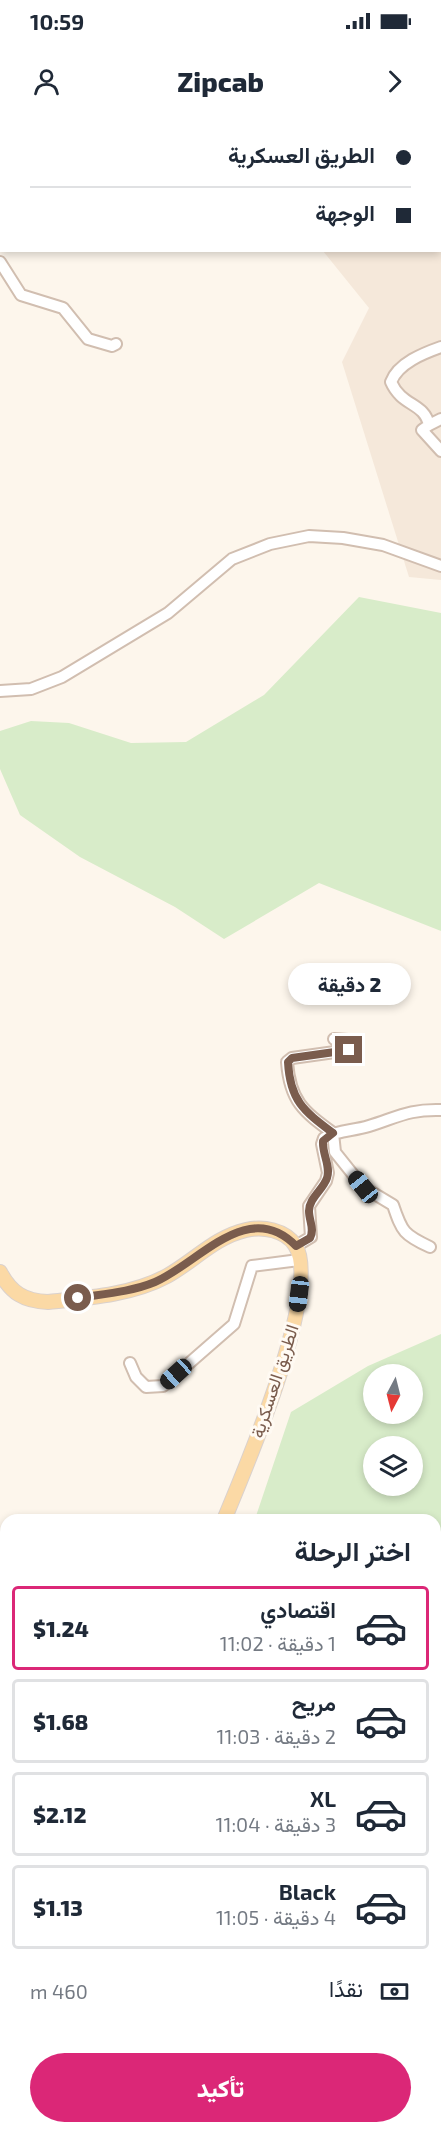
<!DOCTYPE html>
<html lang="ar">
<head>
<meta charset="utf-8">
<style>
	body { margin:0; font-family:"Exo 2",Vazirmatn,sans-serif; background:#f2f2f3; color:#1f2937; direction:rtl; height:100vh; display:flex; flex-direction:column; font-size:22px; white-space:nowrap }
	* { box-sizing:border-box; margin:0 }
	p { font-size:20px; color:#747a83 }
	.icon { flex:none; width:33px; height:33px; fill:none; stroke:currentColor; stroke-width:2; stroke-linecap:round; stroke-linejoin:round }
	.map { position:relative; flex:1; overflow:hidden; direction:ltr }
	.details { position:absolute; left:0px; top:1394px; width:441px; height:620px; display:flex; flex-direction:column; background:#fff; border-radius:18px 18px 0 0; box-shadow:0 3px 9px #0003; direction:rtl }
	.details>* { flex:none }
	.hud { position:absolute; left:0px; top:0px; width:441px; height:132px; box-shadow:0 3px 9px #0003; direction:rtl; display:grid; align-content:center; height:132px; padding:0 30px; background:#fff }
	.needle { width:39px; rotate:187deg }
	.fabs { position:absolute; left:363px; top:1244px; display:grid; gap:12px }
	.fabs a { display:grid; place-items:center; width:60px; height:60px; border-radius:50%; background:#fff; box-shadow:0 3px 9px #0003; font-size:30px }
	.end { position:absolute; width:27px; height:27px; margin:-14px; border:8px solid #7a5c4d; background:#fff; box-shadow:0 0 0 3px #fff }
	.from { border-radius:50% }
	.bubble { position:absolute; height:42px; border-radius:21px; background:#fff; box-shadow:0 3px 9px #0003; font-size:20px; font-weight:800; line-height:42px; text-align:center; direction:rtl }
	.car { position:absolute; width:18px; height:36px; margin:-18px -9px; border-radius:8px; box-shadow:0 0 4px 2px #0007; background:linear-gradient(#222 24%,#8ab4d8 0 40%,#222 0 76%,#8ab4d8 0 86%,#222 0) }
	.hud b { display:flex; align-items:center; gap:21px; height:57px; font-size:22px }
	.hud b+b { border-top:2px solid #e0e1e3 }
	.hud i { width:15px; height:15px; background:#1f2937 }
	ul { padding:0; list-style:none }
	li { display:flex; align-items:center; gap:18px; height:84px; margin:0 12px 9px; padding:0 18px; border:3px solid #e0e1e3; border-radius:6px }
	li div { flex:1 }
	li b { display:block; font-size:22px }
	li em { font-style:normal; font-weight:800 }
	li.current { border-color:#db2777 }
	li>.icon { width:54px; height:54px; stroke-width:1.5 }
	h2 { padding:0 30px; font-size:27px; line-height:72px }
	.pay { display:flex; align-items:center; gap:15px; height:66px; padding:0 30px; font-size:22px }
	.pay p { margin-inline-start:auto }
	.button { display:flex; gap:12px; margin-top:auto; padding:12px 30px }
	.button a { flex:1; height:69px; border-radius:36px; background:#db2777; color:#fff; font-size:24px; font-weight:800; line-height:69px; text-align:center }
	.status { display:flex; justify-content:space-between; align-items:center; height:42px; padding:0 30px; background:#fff; direction:ltr }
	.status svg { height:16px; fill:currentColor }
	header { display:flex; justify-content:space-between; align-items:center; height:78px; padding:0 30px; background:#fff; font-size:27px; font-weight:800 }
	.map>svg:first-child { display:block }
</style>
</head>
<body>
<div class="status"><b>10:59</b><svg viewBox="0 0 49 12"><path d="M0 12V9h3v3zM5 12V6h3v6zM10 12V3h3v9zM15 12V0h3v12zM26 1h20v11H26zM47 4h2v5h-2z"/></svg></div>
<header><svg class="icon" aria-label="forward" viewBox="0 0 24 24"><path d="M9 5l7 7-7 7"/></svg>Zipcab<svg class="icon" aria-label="person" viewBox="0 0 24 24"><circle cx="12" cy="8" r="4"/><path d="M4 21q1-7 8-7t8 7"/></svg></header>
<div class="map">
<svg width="441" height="2012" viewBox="0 0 441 2012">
	<rect width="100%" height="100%" fill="#fdf6ec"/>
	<path fill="#f5e8da" d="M213,0H441V460L409,457L342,242L369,188L323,131L440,130V2Z
		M441,1620V2012H108L106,2007H435V1622Z"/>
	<path fill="#d8ecc9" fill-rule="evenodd" d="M359,477L441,493V811L319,763L224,819L175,787L80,737L20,695L0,649V611L31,601L69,603L131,623L186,622L264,575Z
		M441,1214V1453L435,1455V1400L255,1399L291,1292L368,1246ZM374,1254H412V1293H374ZM374,1326H412V1365H374Z"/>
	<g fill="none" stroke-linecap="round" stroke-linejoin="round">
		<g stroke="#d1beb0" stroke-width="14">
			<path id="minor" d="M286,0L289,2
				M102,2L106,0
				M0,34H2
				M440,94L441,95
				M0,142L21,175L63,188L88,219L112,226L116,224
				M441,227C424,233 398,243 391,262C402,287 424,282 429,305L422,310L441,331
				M429,305L441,299
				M0,571L31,569L62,557L168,493L232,439L270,424L309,416L343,418L383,425L441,446
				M334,919L348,920L349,930L292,938L287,942C290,981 303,991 333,1013L335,1032L363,1067L393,1085C402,1112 404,1115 430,1127
				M296,1126L311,1117L309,1086L326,1061L328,1053L322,1024L324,1018C338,1010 353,1011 369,1006C398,997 409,989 441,990
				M130,1243L136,1257L146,1267L163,1266L234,1204L252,1146L299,1140
				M435,1718H441
				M435,1801L441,1810
				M0,1843L6,1850
				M435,1873L441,1875
				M0,1886L6,1882
				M435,1888L441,1887
				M0,1915L6,1912
				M435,1989L441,1992
				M418,2012V2009"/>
		</g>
		<g stroke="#dad1cd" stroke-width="16">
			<path id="major" d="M0,1152C11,1173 24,1181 48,1182C87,1178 132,1175 167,1156C194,1141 215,1117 246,1110C263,1106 285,1110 295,1125C323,1168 244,1352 224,1400
				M268,2012L274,2007"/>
		</g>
		<use href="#minor" stroke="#fff" stroke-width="10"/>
		<use href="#major" stroke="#fbd9a5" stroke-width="14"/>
	</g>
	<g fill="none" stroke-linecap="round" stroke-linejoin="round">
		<path stroke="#7a5c4d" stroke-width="8" d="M78,1178C103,1174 131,1172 155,1162C199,1143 248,1077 296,1126L310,1118C315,1109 309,1101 309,1091C309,1078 323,1070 327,1058C331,1046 322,1034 323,1021L333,1013C304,991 290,981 288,942L292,938L349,930"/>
	</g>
	<g text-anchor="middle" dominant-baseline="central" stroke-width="6" stroke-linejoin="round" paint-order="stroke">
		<g font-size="18" fill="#7a5c4d" stroke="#fffaf3">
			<text transform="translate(274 1261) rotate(-72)">الطريق العسكرية</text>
		</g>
	</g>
</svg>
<div class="fabs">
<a><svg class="needle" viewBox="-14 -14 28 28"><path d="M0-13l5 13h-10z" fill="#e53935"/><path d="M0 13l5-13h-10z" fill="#747a83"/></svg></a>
<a><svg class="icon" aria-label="layers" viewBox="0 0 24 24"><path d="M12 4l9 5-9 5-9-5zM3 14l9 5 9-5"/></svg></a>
</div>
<i class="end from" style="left:78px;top:1178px"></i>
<i class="end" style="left:349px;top:930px"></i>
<div class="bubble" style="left:288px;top:843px;width:123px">2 دقيقة</div>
<i class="car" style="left:363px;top:1067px;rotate:321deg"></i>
<i class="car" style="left:299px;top:1174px;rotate:187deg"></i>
<i class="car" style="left:176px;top:1254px;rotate:228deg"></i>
<div class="hud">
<b><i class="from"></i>الطريق العسكرية</b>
<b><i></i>الوجهة</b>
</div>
<section class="details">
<h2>اختر الرحلة</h2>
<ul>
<li class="current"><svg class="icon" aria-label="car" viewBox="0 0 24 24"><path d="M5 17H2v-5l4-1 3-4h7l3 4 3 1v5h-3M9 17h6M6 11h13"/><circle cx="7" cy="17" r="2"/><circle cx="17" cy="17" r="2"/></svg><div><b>اقتصادي</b><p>1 دقيقة · 11:02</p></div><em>$1.24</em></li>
<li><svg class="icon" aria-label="car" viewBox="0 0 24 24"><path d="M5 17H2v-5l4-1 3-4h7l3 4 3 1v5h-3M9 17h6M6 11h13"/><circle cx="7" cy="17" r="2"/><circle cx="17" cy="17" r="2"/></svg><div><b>مريح</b><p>2 دقيقة · 11:03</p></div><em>$1.68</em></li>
<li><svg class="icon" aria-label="car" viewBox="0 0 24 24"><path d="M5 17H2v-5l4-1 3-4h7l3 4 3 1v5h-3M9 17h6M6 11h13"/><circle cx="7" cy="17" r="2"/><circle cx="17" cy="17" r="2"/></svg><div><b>XL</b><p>3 دقيقة · 11:04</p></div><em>$2.12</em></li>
<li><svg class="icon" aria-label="car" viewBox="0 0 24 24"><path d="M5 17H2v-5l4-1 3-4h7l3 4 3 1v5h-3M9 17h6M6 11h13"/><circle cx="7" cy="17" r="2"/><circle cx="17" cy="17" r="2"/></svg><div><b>Black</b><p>4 دقيقة · 11:05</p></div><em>$1.13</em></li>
</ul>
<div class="pay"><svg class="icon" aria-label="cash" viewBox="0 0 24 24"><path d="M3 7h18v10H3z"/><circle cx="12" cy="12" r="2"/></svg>نقدًا<p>460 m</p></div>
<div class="button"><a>تأكيد</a></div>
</section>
</div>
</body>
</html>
